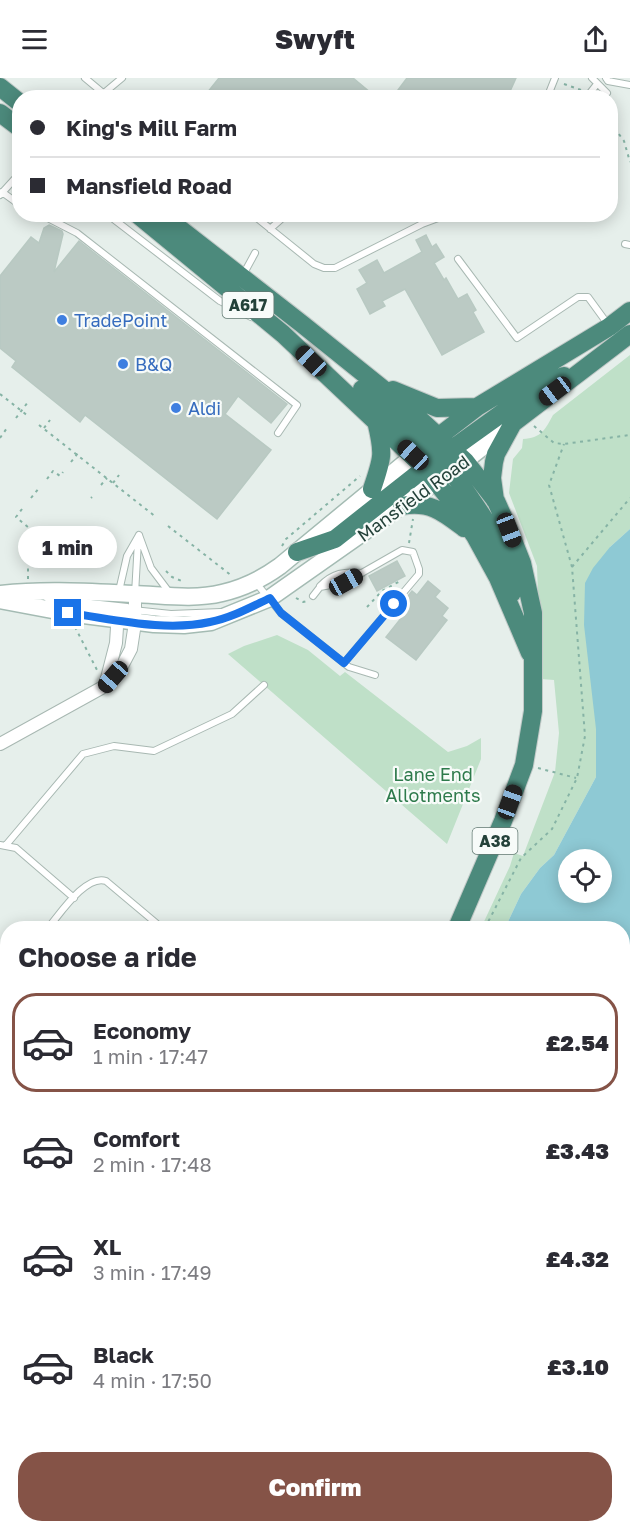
<!DOCTYPE html>
<html lang="en">
<head>
<meta charset="utf-8">
<style>
	body { margin:0; font-family:"Golos Text",sans-serif; background:#f2f2f3; color:#2b2b33; height:100vh; display:flex; flex-direction:column; font-size:22px; white-space:nowrap }
	* { box-sizing:border-box; margin:0 }
	p { font-size:20px; color:#7c7c81 }
	.icon { flex:none; width:33px; height:33px; fill:none; stroke:currentColor; stroke-width:2; stroke-linecap:round; stroke-linejoin:round }
	.map { position:relative; flex:1; overflow:hidden }
	.drawer { position:absolute; left:0px; top:843px; width:630px; height:612px; display:flex; flex-direction:column; background:#fff; border-radius:24px 24px 0 0; box-shadow:0 3px 15px #0003 }
	.drawer>* { flex:none }
	.top-card { position:absolute; left:12px; top:12px; width:606px; height:132px; border-radius:24px; box-shadow:0 3px 15px #0003; display:grid; align-content:center; height:132px; padding:0 18px; background:#fff }
	.controls { position:absolute; left:558px; top:771px; display:grid; gap:12px }
	.controls a { display:grid; place-items:center; width:54px; height:54px; border-radius:50%; background:#fff; box-shadow:0 3px 15px #0003; font-size:30px }
	.end { position:absolute; width:27px; height:27px; margin:-14px; border:8px solid #1a73e8; background:#fff; box-shadow:0 0 0 3px #fff }
	.from { border-radius:50% }
	.bubble { position:absolute; height:42px; border-radius:21px; background:#fff; box-shadow:0 3px 15px #0003; font-size:20px; font-weight:800; line-height:42px; text-align:center }
	.car { position:absolute; width:18px; height:36px; margin:-18px -9px; border-radius:8px; box-shadow:0 0 4px 2px #0007; background:linear-gradient(#222 24%,#8ab4d8 0 40%,#222 0 76%,#8ab4d8 0 86%,#222 0) }
	.top-card b { display:flex; align-items:center; gap:21px; height:57px; font-size:22px }
	.top-card b+b { border-top:2px solid #e1e1e2 }
	.top-card i { width:15px; height:15px; background:#2b2b33 }
	ul { padding:0; list-style:none }
	li { display:flex; align-items:center; gap:18px; height:99px; margin:0 12px 9px; padding:0 6px; border:3px solid transparent; border-radius:24px }
	li div { flex:1 }
	li b { display:block; font-size:22px }
	li em { font-style:normal; font-weight:800 }
	li.active { border-color:#855347 }
	li>.icon { width:54px; height:54px; stroke-width:1.5 }
	h2 { padding:0 18px; font-size:27px; line-height:72px }
	.primary-button { display:flex; gap:12px; margin-top:auto; padding:12px 18px }
	.primary-button a { flex:1; height:69px; border-radius:24px; background:#855347; color:#fff; font-size:24px; font-weight:800; line-height:69px; text-align:center }
	header { display:flex; justify-content:space-between; align-items:center; height:78px; padding:0 18px; background:#fff; font-size:27px; font-weight:800 }
	.map>svg:first-child { display:block }
</style>
</head>
<body>
<header><svg class="icon" aria-label="menu" viewBox="0 0 24 24"><path d="M4 6h16M4 12h16M4 18h16"/></svg>Swyft<svg class="icon" aria-label="share" viewBox="0 0 24 24"><path d="M12 15V3M7 8l5-5 5 5M5 13v7h14v-7"/></svg></header>
<div class="map">
<svg width="630" height="1455" viewBox="0 0 630 1455">
	<rect width="100%" height="100%" fill="#e6efeb"/>
	<path fill="#bfe0c8" d="M630,277V451L610,469L596,651V699L554,777L540,790L521,816L505,850H481L510,788L514,775L523,778L555,694L559,655L554,602L541,601L537,488L509,415L513,381L522,370L523,361C541,360 545,352 553,337Z
		M277,557L308,572L340,598L345,594L448,674L467,668L481,660V681L447,766L228,576L244,568Z
		M7,1405L8,1448H69L63,1455H0V1413Z
		M203,1448H264L250,1455H197Z"/>
	<path fill="#8ec9d4" fill-rule="evenodd" d="M630,451V1055L623,1062L622,850H505L521,816L540,790L554,777L596,699V651L584,547L585,505L593,490L610,469ZM568,782H602V814H568Z"/>
	<g fill="none" stroke-linecap="round" stroke-linejoin="round">
		<path stroke="#8ec9d4" stroke-width="4" d="M622,1120L630,1113
			M204,1455L210,1448"/>
		<path stroke="#8ec9d4" stroke-width="21" d="M156,1455L162,1448"/>
	</g>
	<path fill="#bbcac4" stroke="#b8c9c2" stroke-width="1.5" d="M219,0H353L377,20H203Z
		M407,0H516L507,20H392Z
		M49,147L62,153L63,156L54,194L79,163L287,326L271,345L238,318L225,336L271,372L217,441L85,337L80,344L12,289L16,283L0,270V198L31,159L39,165L44,150Z
		M426,157L432,169L436,166L444,179L434,185L444,202L446,200L458,221L467,216L476,232L473,234L484,254L442,277L405,211L382,223L385,228L370,236L357,211L367,205L359,192L377,182L384,195L422,174L416,162Z
		M397,483L405,498L377,513L369,498Z
		M428,503L440,513L435,519L448,530L442,538L447,542L416,582L386,559L410,529L403,524L412,513L417,517Z"/>
	<g fill="none" stroke-linecap="round" stroke-linejoin="round">
		<g stroke="#a8b8b2" stroke-width="8">
			<path id="service" d="M85,0L109,20
				M592,0L607,15
				M606,0L608,3L630,7
				M104,15L122,0
				M547,20L555,0
				M586,20L597,6
				M2,114L20,127
				M0,117L20,95
				M40,136L77,155L297,327L278,355
				M107,136L220,223L251,239
				M252,136L314,186L324,190H335L422,146L449,136
				M270,151L287,136
				M625,166L630,167
				M458,181L517,260L578,219H588L620,263
				M243,197L255,175
				M139,457L151,490L169,514
				M256,505L281,535L349,589L375,597
				M320,508C333,495 344,493 362,495
				M119,513L127,478L139,457
				M135,516L138,463
				M313,518L320,509L346,504L402,472L413,474L419,491V496L344,585
				M133,532L171,536L221,534
				M0,767L16,770L74,820
				M6,767L83,676L114,668L154,673L232,636L264,607
				M48,850C60,836 86,796 106,803L162,850
				M0,907L8,913
				M1,908L8,900
				M0,1074L8,1065
				M550,1448L551,1455
				M318,1455L335,1448
				M368,1455L374,1448"/>
		</g>
		<g stroke="#a8b8b2" stroke-width="14">
			<path id="minor" d="M49,518L90,528L127,532L135,545
				M106,604L116,565L118,533
				M0,666L105,608L121,590L131,571L135,545V516"/>
		</g>
		<g stroke="#a4bbb3" stroke-width="19">
			<path id="secondary" d="M0,516C45,511 89,514 134,516C163,517 193,522 222,515C244,510 262,501 280,488L423,370
				M0,522L68,535L154,546L184,547L211,544L270,520L465,383L512,346"/>
		</g>
		<g stroke="#c2cac8" stroke-width="20">
			<path id="trunk" d="M0,9L20,25
				M0,35L20,50
				M137,136L283,256L425,390L452,424L475,458L498,500L530,575
				M161,136L302,246L413,335L465,383L496,423L509,452L522,485L533,535V633L524,687L503,743L457,850
				M362,311L427,367L434,387L436,402
				M393,312L437,330L476,329
				M438,359L477,329L609,249L630,233
				M439,363C444,386 458,402 471,421C490,448 510,480 512,515
				M441,376L452,371L541,307L564,298
				M372,411C383,379 384,376 376,343
				M495,422L492,400L494,384L496,376L513,345L630,256
				M402,428C430,423 443,434 464,450
				M297,474L335,461L425,390L436,387
				M622,1228L630,1229
				M622,1249L630,1250
				M87,1455L93,1448
				M107,1455L113,1448"/>
		</g>
		<path stroke="#86b3a5" stroke-width="2" stroke-dasharray="3 4.5" stroke-linecap="butt" d="M564,6L581,12
			M610,44L624,63L630,84
			M0,316L28,338
			M16,340L28,324
			M39,347L156,439
			M534,348L554,365L564,366L630,357
			M44,350L50,342
			M0,360L7,350
			M71,384L78,375
			M47,401L53,393L60,398L63,394
			M113,405L119,397
			M101,407L107,400
			M31,420L39,410
			M91,420L92,419
			M22,431L16,439L29,450L28,475
			M168,448L232,498
			M409,465L413,441
			M282,468L286,461L360,398
			M572,489L630,420
			M166,493L172,499L184,504
			M28,501V489
			M296,520L303,524L307,523
			M367,529L382,513L402,502
			M75,549L97,592
			M538,690L576,700
			M485,850L521,780L552,751L577,700L585,658L572,489L549,407L564,366
			M622,1102L630,1095
			M190,1455L195,1448"/>
		<use href="#service" stroke="#fff" stroke-width="6"/>
		<use href="#minor" stroke="#fff" stroke-width="12"/>
		<use href="#secondary" stroke="#fff" stroke-width="16"/>
		<use href="#trunk" stroke="#4c8a7c" stroke-width="18"/>
	</g>
	<g fill="none" stroke-linecap="round" stroke-linejoin="round">
		<path stroke="#1a73e8" stroke-width="8" d="M68,535C114,541 164,554 210,544C231,540 251,529 270,520L281,535L344,585L394,526"/>
	</g>
	<g fill="#3f7fe0" stroke="#f7fbf9" stroke-width="2">
		<circle cx="62" cy="242" r="6"/>
		<circle cx="123" cy="286" r="6"/>
		<circle cx="176" cy="330" r="6"/>
	</g>
	<g text-anchor="middle" dominant-baseline="central" stroke-width="4.5" stroke-linejoin="round" paint-order="stroke">
		<g fill="#f7fbf9" stroke="#637a73" stroke-width="1.5">
			<rect x="222.5" y="214" width="51" height="26" rx="4.5"/>
			<rect x="472.5" y="750" width="45" height="26" rx="4.5"/>
		</g>
		<g font-size="16" font-weight="bold" fill="#24423a">
			<text x="248" y="227">A617</text>
			<text x="495" y="763">A38</text>
		</g>
		<g font-size="18" fill="#366cbe" stroke="#f7fbf9" text-anchor="start">
			<text x="74" y="242">TradePoint</text>
			<text x="135" y="286">B&amp;Q</text>
			<text x="188" y="330">Aldi</text>
		</g>
		<g font-size="18" fill="#24423a" stroke="#f7fbf9">
			<text transform="translate(413 420) rotate(-36)">Mansfield Road</text>
		</g>
		<g font-size="18" fill="#2d7a4b" stroke="#f7fbf9">
			<text x="433" y="696">Lane End<tspan x="433" dy="21">Allotments</tspan></text>
		</g>
	</g>
</svg>
<div class="controls">
<a><svg class="icon" aria-label="locate" viewBox="0 0 24 24"><circle cx="12" cy="12" r="6"/><path d="M12 2v4M12 18v4M2 12h4M18 12h4"/></svg></a>
</div>
<i class="end from" style="left:394px;top:526px"></i>
<i class="end" style="left:68px;top:535px"></i>
<div class="bubble" style="left:18px;top:448px;width:99px">1 min</div>
<i class="car" style="left:311px;top:283px;rotate:314deg"></i>
<i class="car" style="left:555px;top:313px;rotate:233deg"></i>
<i class="car" style="left:413px;top:377px;rotate:313deg"></i>
<i class="car" style="left:509px;top:452px;rotate:159deg"></i>
<i class="car" style="left:346px;top:504px;rotate:61deg"></i>
<i class="car" style="left:113px;top:599px;rotate:221deg"></i>
<i class="car" style="left:510px;top:724px;rotate:20deg"></i>
<div class="top-card">
<b><i class="from"></i>King's Mill Farm</b>
<b><i></i>Mansfield Road</b>
</div>
<section class="drawer">
<h2>Choose a ride</h2>
<ul>
<li class="active"><svg class="icon" aria-label="car" viewBox="0 0 24 24"><path d="M5 17H2v-5l4-1 3-4h7l3 4 3 1v5h-3M9 17h6M6 11h13"/><circle cx="7" cy="17" r="2"/><circle cx="17" cy="17" r="2"/></svg><div><b>Economy</b><p>1 min · 17:47</p></div><em>£2.54</em></li>
<li><svg class="icon" aria-label="car" viewBox="0 0 24 24"><path d="M5 17H2v-5l4-1 3-4h7l3 4 3 1v5h-3M9 17h6M6 11h13"/><circle cx="7" cy="17" r="2"/><circle cx="17" cy="17" r="2"/></svg><div><b>Comfort</b><p>2 min · 17:48</p></div><em>£3.43</em></li>
<li><svg class="icon" aria-label="car" viewBox="0 0 24 24"><path d="M5 17H2v-5l4-1 3-4h7l3 4 3 1v5h-3M9 17h6M6 11h13"/><circle cx="7" cy="17" r="2"/><circle cx="17" cy="17" r="2"/></svg><div><b>XL</b><p>3 min · 17:49</p></div><em>£4.32</em></li>
<li><svg class="icon" aria-label="car" viewBox="0 0 24 24"><path d="M5 17H2v-5l4-1 3-4h7l3 4 3 1v5h-3M9 17h6M6 11h13"/><circle cx="7" cy="17" r="2"/><circle cx="17" cy="17" r="2"/></svg><div><b>Black</b><p>4 min · 17:50</p></div><em>£3.10</em></li>
</ul>
<div class="primary-button"><a>Confirm</a></div>
</section>
</div>
</body>
</html>
